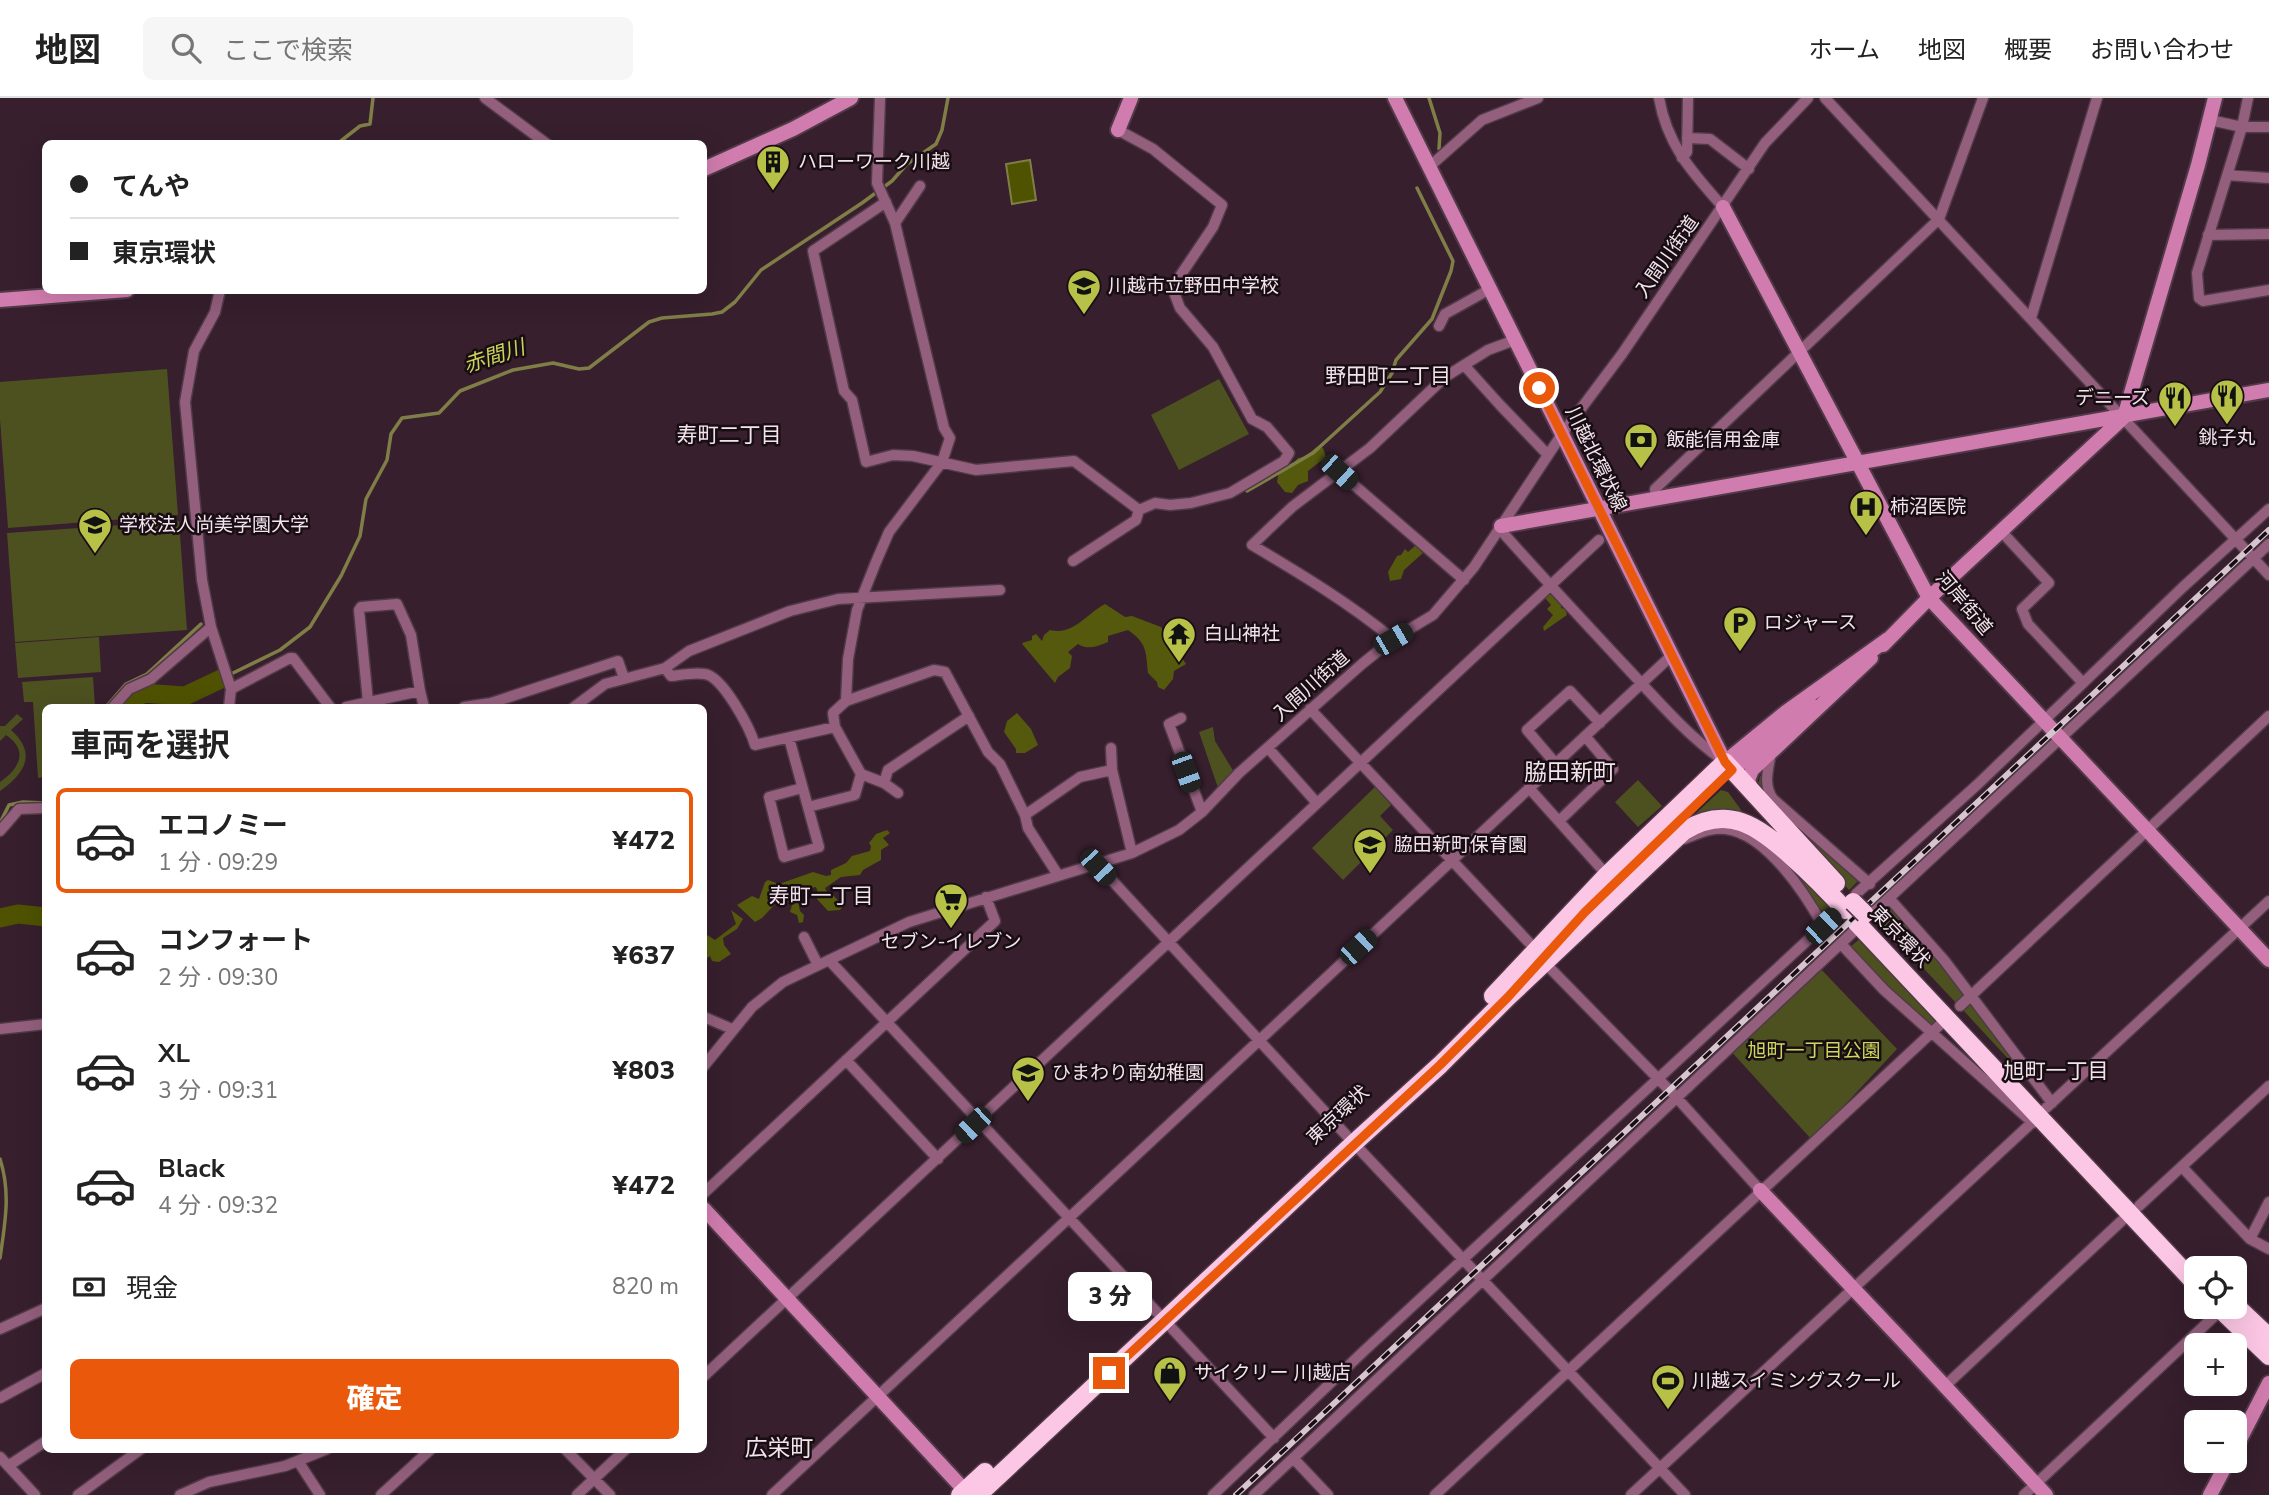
<!DOCTYPE html>
<html lang="ja">
<head>
<meta charset="utf-8">
<style>
	body { margin:0; font-family:"Nunito Sans","Noto Sans JP",sans-serif; background:#f6f6f6; color:#222; height:100vh; display:flex; flex-direction:column; font-size:26px; white-space:nowrap }
	* { box-sizing:border-box; margin:0 }
	p { font-size:23px; color:#767676 }
	.icon { flex:none; width:38px; height:38px; fill:none; stroke:currentColor; stroke-width:2; stroke-linecap:round; stroke-linejoin:round }
	.map { position:relative; flex:1; overflow:hidden }
	.sheet { position:absolute; left:42px; top:606px; width:665px; height:749px; display:flex; flex-direction:column; background:#fff; border-radius:10px; box-shadow:0 7px 28px #0002 }
	.sheet>* { flex:none }
	.top-card { position:absolute; left:42px; top:42px; width:665px; height:154px; border-radius:10px; box-shadow:0 7px 28px #0002; display:grid; align-content:center; height:154px; padding:0 28px; background:#fff }
	.fabs { position:absolute; left:2184px; top:1158px; display:grid; gap:14px }
	.fabs a { display:grid; place-items:center; width:63px; height:63px; border-radius:10px; background:#fff; box-shadow:0 7px 28px #0002; font-size:35px }
	.end { position:absolute; width:32px; height:32px; margin:-16px; border:9px solid #ea580c; background:#fff; box-shadow:0 0 0 4px #fff }
	.from { border-radius:50% }
	.bubble { position:absolute; height:49px; border-radius:10px; background:#fff; box-shadow:0 7px 28px #0002; font-size:23px; font-weight:800; line-height:49px; text-align:center }
	.car { position:absolute; width:21px; height:42px; margin:-21px -10px; border-radius:9px; box-shadow:0 0 5px 2px #0007; background:linear-gradient(#222 24%,#8ab4d8 0 40%,#222 0 76%,#8ab4d8 0 86%,#222 0) }
	.top-card b { display:flex; align-items:center; gap:24px; height:66px; font-size:26px }
	.top-card b+b { border-top:2px solid #e0e0e0 }
	.top-card i { width:18px; height:18px; background:#222 }
	ul { padding:0; list-style:none }
	li { display:flex; align-items:center; gap:21px; height:105px; margin:0 14px 10px; padding:0 14px; border:4px solid transparent; border-radius:10px }
	li div { flex:1 }
	li b { display:block; font-size:26px }
	li em { font-style:normal; font-weight:800 }
	li.current { border-color:#ea580c }
	li>.icon { width:63px; height:63px; stroke-width:1.5 }
	h2 { padding:0 28px; font-size:32px; line-height:84px }
	.pay { display:flex; align-items:center; gap:18px; height:77px; padding:0 28px; font-size:26px }
	.pay p { margin-inline-start:auto }
	.action { display:flex; gap:14px; margin-top:auto; padding:14px 28px }
	.action a { flex:1; height:80px; border-radius:10px; background:#ea580c; color:#fff; font-size:28px; font-weight:800; line-height:80px; text-align:center }
	header { display:flex; align-items:center; gap:42px; box-sizing:border-box; height:98px; padding:0 35px; background:#fff; border-bottom:2px solid #e0e0e0 }
	header strong { font-size:33px }
	nav { display:flex; gap:38px; margin-inline-start:auto; font-size:24px }
	.search { width:490px; height:63px; background:#f6f6f6; display:flex; align-items:center; gap:18px; box-sizing:border-box; padding:0 24px; border-radius:10px; color:#767676; font-size:26px }
	.map>svg:first-child { display:block }
</style>
</head>
<body>
<header>
<strong>地図</strong>
<div class="search"><svg class="icon" aria-label="search" viewBox="0 0 24 24"><circle cx="10" cy="10" r="6"/><path d="M15 15l6 6"/></svg>ここで検索</div>
<nav><a>ホーム</a><a>地図</a><a>概要</a><a>お問い合わせ</a></nav>
</header>
<div class="map">
<svg width="2269" height="1397" viewBox="0 0 2269 1397">
	<rect width="100%" height="100%" fill="#371f2d"/>
	<path fill="#4d5120" d="M167,271L178,417L8,430L0,321V284Z
		M1219,281L1249,336L1179,372L1151,317Z
		M179,423L187,532L15,544L7,435Z
		M99,539L101,574L18,580L15,545Z
		M93,579L95,609H46L45,679L38,680L33,604H24L22,584Z
		M17,616L23,621L11,632C38,656 24,676 0,693V684C18,672 30,653 6,637L0,643V628H5Z
		M1213,629L1215,643L1234,674L1218,690L1199,634Z
		M1760,678H1763V692L1768,699L1861,780L1849,792L1758,688Z
		M1638,682L1662,708L1638,729L1615,704Z
		M1375,689L1391,707L1380,718L1393,732L1343,782L1312,750Z
		M1721,692L1728,694L1744,716L1691,720Z
		M1748,731L1832,806L1821,816Z
		M1893,809L1946,869L1966,897L1957,906L1878,822Z
		M1863,838L1941,922L1932,930L1910,912L1849,850Z
		M1819,869L1897,951L1812,1042L1729,951Z
		M1971,903L2036,991L1963,912Z"/>
	<path fill="#54590d" d="M1318,348L1323,350L1326,359L1308,373V383L1298,387L1292,395L1285,394L1277,384L1279,373L1286,367H1292L1298,360L1304,359Z
		M1416,447L1423,455L1404,472L1401,481L1390,483L1388,474L1397,458L1401,457L1405,451L1408,454Z
		M1548,497H1553L1561,506V510L1565,511L1567,517L1544,533L1543,529L1553,517L1547,511L1551,507L1545,500Z
		M1105,506L1125,519L1132,518L1161,529L1186,566L1174,573L1173,581L1164,592L1158,589L1157,584L1148,575C1146,554 1147,545 1128,532L1108,538V544C1097,549 1087,552 1078,546L1068,554L1072,558L1070,570L1058,579L1055,585L1023,547L1022,545L1032,542V538L1036,536L1042,543L1044,537L1050,532C1073,538 1086,516 1105,506Z
		M1017,615L1031,631L1038,647L1025,655H1016V651L1004,634L1007,623Z
		M887,732L890,735L883,740L889,747L881,752V762L863,772L860,777L841,779L825,790L828,796H832L843,808L840,812L828,813L817,801L819,798L816,789L796,794L800,813L804,817L803,824L799,825L797,817L790,814L792,807L782,799L762,820L755,824L737,807L752,798L759,801L765,784L768,782L779,786L813,774L826,778L831,777V772L846,765L852,758L870,753L871,748L869,745L876,736Z
		M731,812L743,821L737,831L723,840L724,847L731,856L719,864L712,863L710,858L704,862V835L715,842L736,826Z"/>
	<path fill="#4e5201" stroke="#807e47" stroke-width="2" d="M1030,62L1036,102L1012,106L1006,66Z"/>
	<g fill="none" stroke-linecap="round" stroke-linejoin="round">
		<path stroke="#807e47" stroke-width="3.5" d="M1429,0L1440,35L1439,51
			M337,46L360,28L370,26L373,0
			M1247,393L1313,355L1380,294L1392,275L1396,262L1432,221L1451,173L1453,163L1417,90
			M233,575L280,552L310,529L341,478L360,438L366,401L387,362L391,336L402,320L439,315L460,293L513,272L553,265L579,271L589,270L649,224L662,220L712,216L722,214L735,204L761,172L862,105L892,83L907,66L936,46L942,32L948,0
			M106,609L126,586L147,576L201,526
			M0,725L9,707L23,704L46,705
			M0,1061C11,1095 5,1125 0,1160"/>
		<path stroke="#4e5201" stroke-width="19" d="M127,609L142,595L185,598L223,580
			M0,820L18,816L46,819"/>
		<g stroke="#513a48" stroke-width="13">
			<path id="street" d="M485,0L547,46
				M1659,0C1667,47 1692,74 1723,109
				M1825,0L2269,477
				M2248,0L2242,29L2197,175L2199,200L2203,203L2269,192
				M2210,22L2242,29H2269
				M1687,40L1710,41L1749,71
				M1682,60L1687,54L1688,0
				M1429,69L1482,22L1538,0
				M2227,77L2269,80
				M886,104L813,153L844,293L852,302L866,364L893,357L913,358L976,372L1074,363L1139,412
				M895,125L920,88
				M2208,137L2269,136
				M2031,220L2097,0
				M1439,228L1445,216L1490,191
				M1464,267L1500,307L1548,357
				M1339,374L1464,482
				M1656,400L1655,391L1939,121L1983,0
				M1501,428L1505,437C1546,483 1587,527 1629,572C1658,603 1686,636 1721,661
				M2001,433L2049,485L2022,511L2028,526L2083,585
				M1073,463L1136,422L1139,412L1155,405L1170,407L1191,405L1230,395L1284,363L1289,355L1267,329L1252,321L1213,249L1180,210L1175,197L1176,184L1213,129L1222,107L1153,51L1118,32
				M211,529L231,591L229,609
				M1393,541C1349,505 1301,476 1252,447L1292,409L1370,350L1445,279L1488,252L1515,242
				M665,570L671,578C681,577 694,574 705,576C723,579 750,630 755,647L835,629L861,676L884,685L898,695
				M231,591L290,560H293L330,609
				M846,603L934,572L945,574L988,654L1000,666L1025,717L1028,730L1058,777
				M368,604L359,512L361,509L397,506L411,537L420,593
				M113,609L129,591L151,581L211,529L202,482L185,304L194,253L215,214L220,192
				M346,609L420,593L424,609
				M464,609L491,605L618,563L624,580
				M574,609L605,586L665,570L689,553L790,513L838,501L1000,492
				M1310,611L1536,852
				M1181,620L1169,626L1202,714
				M835,629L833,615L846,603L848,561L857,512L876,464L889,434L942,364L950,340L944,330L895,125L877,85L880,0
				M789,640L819,749L784,759L769,699L802,690
				M1111,650L1112,672L1132,755
				M1268,650L1316,704
				M1771,655C1768,672 1763,687 1773,701L1870,786
				M1556,666L1527,632L1570,593L1600,625
				M884,685L888,672L969,618
				M1529,690L1607,777
				M808,709L855,697L861,676
				M1025,717L1080,679L1112,672
				M1559,723L1613,671L1585,638
				M0,733L19,711L46,710
				M1684,741C1698,736 1711,729 1726,731C1766,736 1805,795 1823,828
				M1097,766L1347,1038L1685,1397
				M1856,796L1978,686L2183,489L2269,411
				M1889,800L1944,862L2052,1005
				M1874,814L2269,446
				M804,839L818,867
				M1842,847L1884,892L2033,1025
				M829,862L1274,1340
				M1545,865L1677,1000L1760,1092
				M1960,908L2269,618
				M704,919L732,931
				M0,931L46,926
				M846,962L938,1061
				M704,968L752,909L783,884L909,824L1132,755L1179,732L1202,714L1239,675L1362,566L1393,541L1433,517L1474,469L1562,336L1622,256L1765,45L1808,0
				M2046,1010L2269,803
				M2182,1069L2250,1141L2269,1151
				M704,1095L995,823L986,799
				M2139,1108L2269,988
				M2250,1141L2269,1104
				M0,1231L46,1210
				M704,1278L1599,442
				M1945,1288L2130,1115
				M0,1300L46,1275
				M565,1351L610,1397
				M0,1359L35,1397
				M1294,1361L1328,1397
				M298,1363L320,1397
				M8,1368L46,1343
				M78,1397L141,1351
				M180,1397L209,1384L285,1368L327,1351
				M381,1397L431,1351
				M577,1397L626,1351
				M772,1397L1671,558
				M1213,1397L1365,1252L1837,815
				M1254,1397L1853,834
				M1435,1397L1943,924
				M1631,1397L2039,1018
				M2024,1397L2221,1212"/>
		</g>
		<g stroke="#513a48" stroke-width="18">
			<path id="secondary" d="M1395,0L1725,664L1786,614L1888,541
				M1118,32L1131,0
				M704,71L793,31L851,0
				M1723,109L1929,500L2269,862
				M0,202L127,192
				M1501,428L2269,292
				M1883,547L1929,500L2124,319L2198,67L2215,0
				M1732,672L1811,607
				M1752,693L1748,682L1752,672L1871,560
				M1760,1092L1902,1242L2046,1397
				M704,1111L969,1397
				M2235,1351L2269,1285
				M2210,1397L2228,1363"/>
		</g>
		<g stroke="#513a48" stroke-width="21">
			<path id="highway" d="M1725,664L1836,785
				M1856,824L2196,1186
				M1493,898L1607,777L1725,664
				M2235,1207L2269,1239
				M2218,1209L2269,1258
				M960,1397L985,1374
				M978,1397L1354,1045L1440,967L1508,899L1684,733C1728,706 1758,728 1791,758C1810,775 1828,793 1845,812"/>
		</g>
		<use href="#street" stroke="#935f7d" stroke-width="10"/>
		<use href="#secondary" stroke="#d07cae" stroke-width="14"/>
		<use href="#highway" stroke="#fcc7e5" stroke-width="18"/>
		<g stroke="#d6c5ce" stroke-width="6">
			<path id="rail" d="M1236,1397L2269,432"/>
		</g>
		<use href="#rail" stroke="#180d13" stroke-width="3.5" stroke-dasharray="10" stroke-linecap="butt"/>
		<g stroke="#513a48" stroke-width="21" stroke-linecap="butt">
			<path id="highway-bridge" d="M1853,804L1865,816"/>
		</g>
		<use href="#highway-bridge" stroke="#fcc7e5" stroke-width="18"/>
	</g>
	<g fill="none" stroke-linecap="round" stroke-linejoin="round">
		<path stroke="#ea580c" stroke-width="9" d="M1109,1275L1440,967L1508,899L1585,814L1732,672L1725,664L1539,290"/>
	</g>
	<defs>
		<g id="building-pin" transform="scale(1.75)"><path d="M0 17L-7.5 6A9.5 9.5 0 1 1 7.5 6Z" fill="#b7c147" stroke="#180d13"/><path d="M-4-6H4V6H1V3H-1V6H-4ZM-2.5-4.3h1.7v1.8h-1.7ZM.8-4.3h1.7v1.8H.8ZM-2.5-1h1.7V.8h-1.7ZM.8-1h1.7V.8H.8Z" fill="#111"/></g>
		<g id="school-pin" transform="scale(1.75)"><path d="M0 17L-7.5 6A9.5 9.5 0 1 1 7.5 6Z" fill="#b7c147" stroke="#180d13"/><path d="M0-5L7-2L0 1L-7-2ZM-4 1L0 2.5L4 1V4Q0 6-4 4Z" fill="#111"/></g>
		<g id="restaurant-pin" transform="scale(1.75)"><path d="M0 17L-7.5 6A9.5 9.5 0 1 1 7.5 6Z" fill="#b7c147" stroke="#180d13"/><path d="M-5-6h1v4h1v-4h1v4h1v-4h1v5L-1.5 .5V6h-2V.5L-5-1ZM5-6V6H3V1.5H1.5Q1.5-4 5-6Z" fill="#111"/></g>
		<g id="bank-pin" transform="scale(1.75)"><path d="M0 17L-7.5 6A9.5 9.5 0 1 1 7.5 6Z" fill="#b7c147" stroke="#180d13"/><path d="M-6-4H6V4H-6ZM0-2.3a2.3 2.3 0 1 0 0 4.6a2.3 2.3 0 1 0 0-4.6Z" fill="#111"/></g>
		<g id="hospital-pin" transform="scale(1.75)"><path d="M0 17L-7.5 6A9.5 9.5 0 1 1 7.5 6Z" fill="#b7c147" stroke="#180d13"/><path d="M-5-5h3v3.5h4V-5h3V5h-3V1.5h-4V5h-3Z" fill="#111"/></g>
		<g id="university-pin" transform="scale(1.75)"><path d="M0 17L-7.5 6A9.5 9.5 0 1 1 7.5 6Z" fill="#b7c147" stroke="#180d13"/><path d="M0-5L7-2L0 1L-7-2ZM-4 1L0 2.5L4 1V4Q0 6-4 4Z" fill="#111"/></g>
		<g id="parking-pin" transform="scale(1.75)"><path d="M0 17L-7.5 6A9.5 9.5 0 1 1 7.5 6Z" fill="#b7c147" stroke="#180d13"/><path d="M-3.5-5.5H1a3.5 3.5 0 0 1 0 7H-1V5.5H-3.5ZM-1-3.4V-.6H.8a1.4 1.4 0 0 0 0-2.8Z" fill="#111"/></g>
		<g id="temple-pin" transform="scale(1.75)"><path d="M0 17L-7.5 6A9.5 9.5 0 1 1 7.5 6Z" fill="#b7c147" stroke="#180d13"/><path d="M0-6L5-2H3V0L6.5 2.5H4V6H1.5V3h-3V6H-4V2.5H-6.5L-3 0V-2H-5Z" fill="#111"/></g>
		<g id="supermarket-pin" transform="scale(1.75)"><path d="M0 17L-7.5 6A9.5 9.5 0 1 1 7.5 6Z" fill="#b7c147" stroke="#180d13"/><path d="M-6-5.5h2.5l.6 2H6L4.5 2H-2.5L-4.4-4H-6ZM-1.5 3.2a1.3 1.3 0 1 0 .1 0ZM3 3.2a1.3 1.3 0 1 0 .1 0Z" fill="#111"/></g>
		<g id="shop-pin" transform="scale(1.75)"><path d="M0 17L-7.5 6A9.5 9.5 0 1 1 7.5 6Z" fill="#b7c147" stroke="#180d13"/><path d="M-5-2.5h2.3a2.7 3.5 0 0 1 5.4 0H5L5.5 6h-11ZM-1.5-2.5h3a1.5 2.3 0 0 0-3 0Z" fill="#111"/></g>
		<g id="stadium-pin" transform="scale(1.75)"><path d="M0 17L-7.5 6A9.5 9.5 0 1 1 7.5 6Z" fill="#b7c147" stroke="#180d13"/><path d="M0-5a6.5 5 0 1 0 0 10a6.5 5 0 1 0 0-10ZM-3.5-1.8h7v3.6h-7Z" fill="#111"/></g>
	</defs>
	<g fill-rule="evenodd">
		<use href="#building-pin" x="773" y="64"/>
		<use href="#school-pin" x="1084" y="188"/>
		<use href="#restaurant-pin" x="2227" y="298"/>
		<use href="#restaurant-pin" x="2175" y="300"/>
		<use href="#bank-pin" x="1641" y="342"/>
		<use href="#hospital-pin" x="1866" y="409"/>
		<use href="#university-pin" x="95" y="427"/>
		<use href="#parking-pin" x="1740" y="525"/>
		<use href="#temple-pin" x="1179" y="536"/>
		<use href="#school-pin" x="1370" y="747"/>
		<use href="#supermarket-pin" x="951" y="802"/>
		<use href="#school-pin" x="1028" y="975"/>
		<use href="#shop-pin" x="1170" y="1275"/>
		<use href="#stadium-pin" x="1668" y="1283"/>
	</g>
	<g text-anchor="middle" dominant-baseline="central" stroke-width="5" stroke-linejoin="round" paint-order="stroke">
		<g font-size="19" fill="#f3e3eb" stroke="#180d13" text-anchor="start">
			<text x="798" y="64">ハローワーク川越</text>
			<text x="1108" y="188">川越市立野田中学校</text>
			<text x="2150" y="300" text-anchor="end">デニーズ</text>
			<text x="2227" y="340" text-anchor="middle">銚子丸</text>
			<text x="1666" y="342">飯能信用金庫</text>
			<text x="1890" y="409">柿沼医院</text>
			<text x="119" y="427">学校法人尚美学園大学</text>
			<text x="1764" y="525">ロジャース</text>
			<text x="1204" y="536">白山神社</text>
			<text x="1394" y="747">脇田新町保育園</text>
			<text x="951" y="844" text-anchor="middle">セブン-イレブン</text>
			<text x="1052" y="975">ひまわり南幼稚園</text>
			<text x="1194" y="1275">サイクリー 川越店</text>
			<text x="1692" y="1283">川越スイミングスクール</text>
		</g>
		<g font-size="19" fill="#f3e3eb" stroke="#180d13">
			<text transform="translate(1667 159) rotate(-55)">入間川街道</text>
			<text transform="translate(1596 361) rotate(64)">川越北環状線</text>
			<text transform="translate(1964 505) rotate(50)">河岸街道</text>
			<text transform="translate(1311 588) rotate(-42)">入間川街道</text>
			<text transform="translate(1900 839) rotate(46)">東京環状</text>
			<text transform="translate(1338 1017) rotate(-43)">東京環状</text>
		</g>
		<g font-size="19" fill="#cdd85c" stroke="#180d13">
			<text x="1814" y="953">旭町一丁目公園</text>
		</g>
		<g font-size="21" font-style="italic" fill="#cad458" stroke="#180d13">
			<text transform="translate(494 258) rotate(-18)">赤間川</text>
		</g>
		<g font-size="21" fill="#f3e3eb" stroke="#180d13">
			<text x="1388" y="278">野田町二丁目</text>
			<text x="729" y="337">寿町二丁目</text>
			<text x="821" y="798">寿町一丁目</text>
			<text x="2056" y="973">旭町一丁目</text>
		</g>
		<g font-size="23" fill="#f3e3eb" stroke="#180d13">
			<text x="1570" y="674">脇田新町</text>
			<text x="779" y="1350">広栄町</text>
		</g>
	</g>
</svg>
<div class="fabs">
<a><svg class="icon" aria-label="locate" viewBox="0 0 24 24"><circle cx="12" cy="12" r="6"/><path d="M12 2v4M12 18v4M2 12h4M18 12h4"/></svg></a>
<a>+</a>
<a>−</a>
</div>
<i class="end from" style="left:1539px;top:290px"></i>
<i class="end" style="left:1109px;top:1275px"></i>
<div class="bubble" style="left:1068px;top:1174px;width:84px">3 分</div>
<i class="car" style="left:1339px;top:374px;rotate:132deg"></i>
<i class="car" style="left:1393px;top:541px;rotate:60deg"></i>
<i class="car" style="left:1186px;top:674px;rotate:160deg"></i>
<i class="car" style="left:1098px;top:769px;rotate:137deg"></i>
<i class="car" style="left:1823px;top:828px;rotate:46deg"></i>
<i class="car" style="left:1358px;top:849px;rotate:47deg"></i>
<i class="car" style="left:973px;top:1027px;rotate:226deg"></i>
<div class="top-card">
<b><i class="from"></i>てんや</b>
<b><i></i>東京環状</b>
</div>
<section class="sheet">
<h2>車両を選択</h2>
<ul>
<li class="current"><svg class="icon" aria-label="car" viewBox="0 0 24 24"><path d="M5 17H2v-5l4-1 3-4h7l3 4 3 1v5h-3M9 17h6M6 11h13"/><circle cx="7" cy="17" r="2"/><circle cx="17" cy="17" r="2"/></svg><div><b>エコノミー</b><p>1 分 · 09:29</p></div><em>¥472</em></li>
<li><svg class="icon" aria-label="car" viewBox="0 0 24 24"><path d="M5 17H2v-5l4-1 3-4h7l3 4 3 1v5h-3M9 17h6M6 11h13"/><circle cx="7" cy="17" r="2"/><circle cx="17" cy="17" r="2"/></svg><div><b>コンフォート</b><p>2 分 · 09:30</p></div><em>¥637</em></li>
<li><svg class="icon" aria-label="car" viewBox="0 0 24 24"><path d="M5 17H2v-5l4-1 3-4h7l3 4 3 1v5h-3M9 17h6M6 11h13"/><circle cx="7" cy="17" r="2"/><circle cx="17" cy="17" r="2"/></svg><div><b>XL</b><p>3 分 · 09:31</p></div><em>¥803</em></li>
<li><svg class="icon" aria-label="car" viewBox="0 0 24 24"><path d="M5 17H2v-5l4-1 3-4h7l3 4 3 1v5h-3M9 17h6M6 11h13"/><circle cx="7" cy="17" r="2"/><circle cx="17" cy="17" r="2"/></svg><div><b>Black</b><p>4 分 · 09:32</p></div><em>¥472</em></li>
</ul>
<div class="pay"><svg class="icon" aria-label="cash" viewBox="0 0 24 24"><path d="M3 7h18v10H3z"/><circle cx="12" cy="12" r="2"/></svg>現金<p>820 m</p></div>
<div class="action"><a>確定</a></div>
</section>
</div>
</body>
</html>
